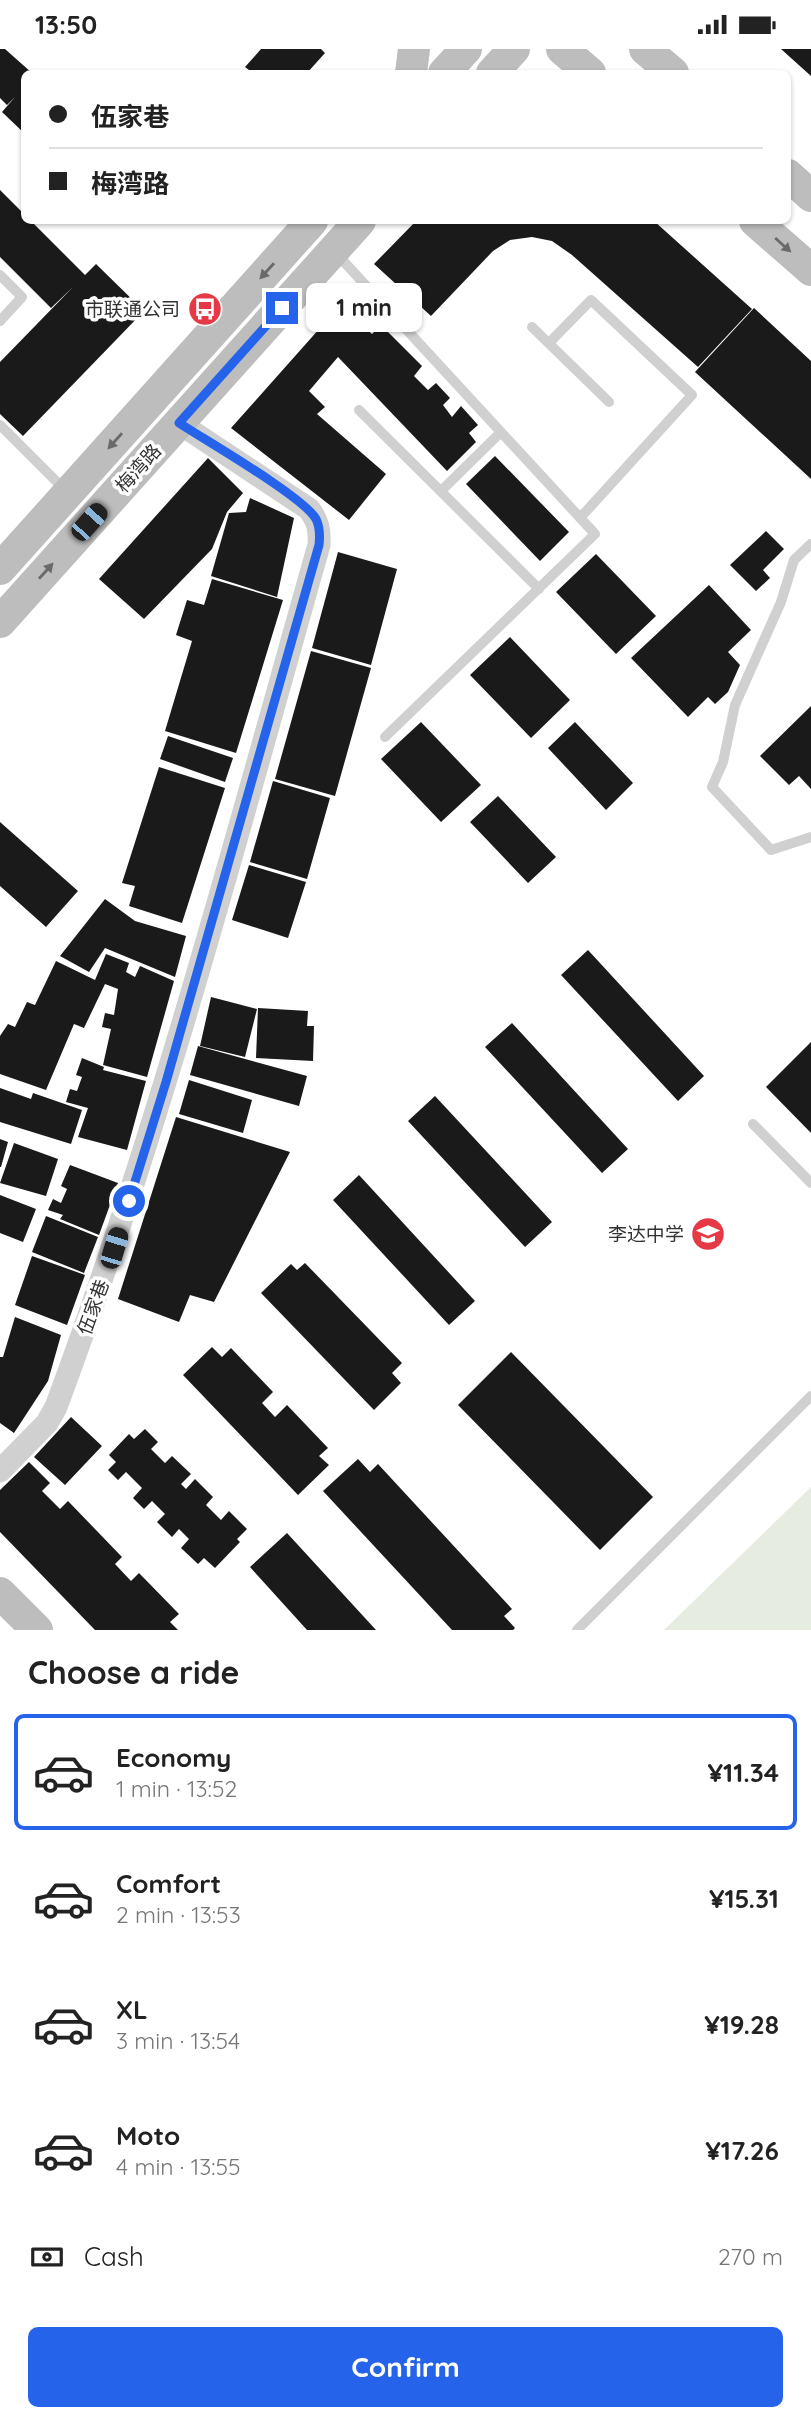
<!DOCTYPE html>
<html lang="en">
<head>
<meta charset="utf-8">
<style>
	body { margin:0; font-family:Quicksand,"Noto Sans SC",sans-serif; background:#f6f6f6; color:#222; height:100vh; display:flex; flex-direction:column; font-size:26px; white-space:nowrap }
	* { box-sizing:border-box; margin:0 }
	p { font-size:23px; color:#767676 }
	.icon { flex:none; width:38px; height:38px; fill:none; stroke:currentColor; stroke-width:2; stroke-linecap:round; stroke-linejoin:round }
	.map { position:relative; height:1581px; overflow:hidden }
	.details { display:flex; flex-direction:column; background:#fff; flex:1 }
	.details>* { flex:none }
	.top-card { position:absolute; left:21px; top:21px; width:770px; height:154px; border-radius:10px; box-shadow:0 2px 5px #0004; display:grid; align-content:center; height:154px; padding:0 28px; background:#fff }
	.end { position:absolute; width:32px; height:32px; margin:-16px; border:9px solid #2563eb; background:#fff; box-shadow:0 0 0 4px #fff }
	.from { border-radius:50% }
	.bubble { position:absolute; height:49px; border-radius:10px; background:#fff; box-shadow:0 2px 5px #0004; font-size:23px; font-weight:700; line-height:49px; text-align:center }
	.car { position:absolute; width:21px; height:42px; margin:-21px -10px; border-radius:9px; box-shadow:0 0 5px 2px #0007; background:linear-gradient(#222 24%,#8ab4d8 0 40%,#222 0 76%,#8ab4d8 0 86%,#222 0) }
	.top-card b { display:flex; align-items:center; gap:24px; height:66px; font-size:26px }
	.top-card b+b { border-top:2px solid #e0e0e0 }
	.top-card i { width:18px; height:18px; background:#222 }
	ul { padding:0; list-style:none }
	li { display:flex; align-items:center; gap:21px; height:116px; margin:0 14px 10px; padding:0 14px; border:4px solid transparent; border-radius:10px }
	li div { flex:1 }
	li b { display:block; font-size:26px }
	li em { font-style:normal; font-weight:700 }
	li.active { border-color:#2563eb }
	li>.icon { width:63px; height:63px; stroke-width:1.5 }
	h2 { padding:0 28px; font-size:32px; line-height:84px }
	.pay { display:flex; align-items:center; gap:18px; height:77px; padding:0 28px; font-size:26px }
	.pay p { margin-inline-start:auto }
	.action { display:flex; gap:14px; margin-top:auto; padding:14px 28px }
	.action a { flex:1; height:80px; border-radius:10px; background:#2563eb; color:#fff; font-size:28px; font-weight:700; line-height:80px; text-align:center }
	.status { display:flex; justify-content:space-between; align-items:center; height:49px; padding:0 35px; background:#fff; direction:ltr }
	.status svg { height:19px; fill:currentColor }
	.map>svg:first-child { display:block }
</style>
</head>
<body>
<div class="status"><b>13:50</b><svg viewBox="0 0 49 12"><path d="M0 12V9h3v3zM5 12V6h3v6zM10 12V3h3v9zM15 12V0h3v12zM26 1h20v11H26zM47 4h2v5h-2z"/></svg></div>
<div class="map">
<svg width="811" height="1581" viewBox="0 0 811 1581">
	<rect width="100%" height="100%" fill="#fff"/>
	<path fill="#e6ecdf" d="M811,1438V1581H664Z"/>
	<path fill="#1a1a1a" d="M0,0H5L32,24H24V84L2,63L15,48L7,56L0,49Z
		M261,0H321L325,4L307,24H253L245,18Z
		M781,0H811V27Z
		M0,141L24,165V172H31L85,226L96,215L144,262L23,387L0,365V313L73,238L51,259L0,208Z
		M416,172H654L752,260L698,318L572,206L552,192L532,188L510,191L493,202L431,267L374,215Z
		M352,243L375,268L365,279L372,285L381,276L422,317L414,327L428,341L436,334L450,349L443,356L452,368L461,357L478,376L469,384L476,393L447,422L338,308L309,342L325,358L317,365L386,425L349,471L231,379Z
		M754,259L811,312V430L695,323Z
		M495,407L569,483L540,512L466,435Z
		M208,409L243,444L227,463L212,500L144,570L99,530Z
		M250,449L294,469L277,548L211,527L229,464L246,463Z
		M766,482L784,500L763,521L770,529L756,542L730,516Z
		M338,503L397,520L371,616L312,599Z
		M596,505L656,567L616,605L556,543Z
		M212,530L283,551L236,704L165,682L192,592L176,586L187,551L204,556Z
		M709,536L751,581L728,603L740,616L728,643L715,655L708,648L688,668L631,609Z
		M510,588L570,651L531,689L470,626Z
		M311,602L371,619L335,747L275,730Z
		M811,657V740L799,727L789,736L760,707Z
		M421,673L481,736L441,773L381,710Z
		M575,673L633,734L606,761L548,699Z
		M168,687L233,709L225,733L160,710Z
		M159,718L225,739L182,874L129,857L135,837L122,834Z
		M273,732L330,749L307,830L250,813Z
		M498,747L556,808L528,834L470,773Z
		M0,773L78,842L46,878L0,837Z
		M249,816L306,833L288,889L232,871Z
		M105,850L135,872L186,887L175,928L105,899L89,923L60,907Z
		M588,901L704,1027L678,1052L561,926Z
		M106,905L129,914L126,923L135,928L140,917L174,932L147,1028L103,1016L111,980L102,978L105,964L114,966L118,940L105,935L84,979L74,975L46,1041L0,1025V987L8,975L15,978L27,953L35,956L56,912L95,931Z
		M211,948L257,960L245,1008L200,997Z
		M258,959L308,962L307,977H314L313,1012L256,1009Z
		M512,974L628,1100L602,1124L485,998Z
		M811,993V1084L766,1038Z
		M198,997L307,1027L299,1057L190,1026Z
		M82,1009L104,1018L103,1021L146,1032L127,1101L78,1088L88,1059L66,1053L70,1040L77,1042L82,1028L76,1026Z
		M189,1031L252,1051L243,1084L179,1065Z
		M0,1039L31,1050L33,1044L82,1061L71,1095L0,1073Z
		M435,1047L552,1173L525,1198L408,1072Z
		M176,1068L290,1103L214,1253L190,1246L179,1273L118,1250Z
		M0,1090L8,1093L1,1118H0Z
		M14,1094L58,1110L46,1147L0,1134Z
		M70,1116L118,1134L99,1186L60,1170L63,1166L48,1161L53,1150L61,1154L67,1140L61,1137Z
		M359,1126L475,1252L449,1276L333,1151Z
		M0,1146L36,1160L23,1193L0,1184Z
		M46,1167L98,1188L84,1224L32,1203Z
		M32,1207L85,1226L67,1276L15,1256Z
		M305,1214L402,1314L392,1324L401,1334L374,1361L261,1244L291,1215L297,1221Z
		M15,1268L61,1286L48,1332L14,1384L0,1374V1308H3Z
		M212,1298L222,1308L231,1299L273,1343L262,1354L275,1368L287,1356L328,1399L319,1407L329,1416L298,1446L183,1326Z
		M511,1303L653,1448L600,1501L458,1356Z
		M71,1368L102,1397L65,1436L34,1408Z
		M145,1380L158,1393L151,1400L165,1414L172,1407L191,1425L181,1435L186,1440L195,1430L213,1448L206,1456L221,1471L229,1462L247,1480L237,1490L240,1493L215,1519L204,1509L198,1515L181,1499L189,1490L179,1480L172,1488L157,1473L165,1465L152,1452L144,1460L133,1449L142,1439L126,1423L118,1431L108,1421L116,1413L109,1406L129,1385L134,1390Z
		M358,1410L370,1423L378,1415L512,1560L504,1567L515,1579L513,1581H452L323,1442Z
		M29,1413L50,1434L42,1442L60,1460L68,1452L122,1508L115,1515L131,1532L139,1524L179,1565L170,1573L178,1581H95L0,1483V1441Z
		M287,1484L376,1581H307L250,1518Z"/>
	<g fill="none" stroke-linecap="round" stroke-linejoin="round">
		<path stroke="#d0d0d0" stroke-width="10" d="M335,203L595,485L385,688
			M0,226L22,248L0,272
			M532,278L609,353
			M549,294L591,251L692,346L580,469
			M359,361L539,540
			M0,376L66,442
			M441,442L501,383
			M811,495L794,511L781,553L735,656L723,713L712,738L771,801L811,788
			M753,1075L811,1134
			M577,1581L811,1347"/>
		<path stroke="#d0d0d0" stroke-width="23" d="M0,1422L47,1374L56,1358C161,1076 237,785 319,496C320,481 318,472 309,460L179,374"/>
		<path stroke="#bdbdbd" stroke-width="32" d="M562,0L590,24
			M645,0L673,24
			M411,24L414,0
			M444,24L466,0
			M492,24L514,0
			M788,126L811,147
			M755,172L811,221
			M0,520L312,172
			M0,573L360,172
			M0,1544L37,1581"/>
	</g>
	<defs><path id="oneway-solid" d="M-6-.8H1V-3.2L6.5 0L1 3.2V.8H-6Z" transform="scale(1.75)"/></defs>
	<g fill="#6a6a6a">
		<use href="#oneway-solid" transform="translate(783 196) rotate(42)"/>
		<use href="#oneway-solid" transform="translate(267 222) rotate(132)"/>
		<use href="#oneway-solid" transform="translate(115 392) rotate(132)"/>
		<use href="#oneway-solid" transform="translate(46 522) rotate(-48)"/>
	</g>
	<g fill="none" stroke-linecap="round" stroke-linejoin="round">
		<path stroke="#2563eb" stroke-width="9" d="M129,1152L166,1033L319,496C320,487 320,478 316,470C304,448 205,391 179,374L282,259"/>
	</g>
	<defs>
		<g id="bus-disc" transform="scale(1.75)"><circle r="9.5" fill="#e63946" stroke="#fff"/><path d="M-5-6H5V4H4V6H2V4H-2V6H-4V4H-5ZM-3.5-4V0h7V-4ZM-3.5 1.2v1.5H-2V1.2ZM2 1.2v1.5H3.5V1.2Z" fill="#fff"/></g>
		<g id="school-disc" transform="scale(1.75)"><circle r="9.5" fill="#e63946" stroke="#fff"/><path d="M0-5L7-2L0 1L-7-2ZM-4 1L0 2.5L4 1V4Q0 6-4 4Z" fill="#fff"/></g>
	</defs>
	<g fill-rule="evenodd">
		<use href="#bus-disc" x="205" y="260"/>
		<use href="#school-disc" x="708" y="1185"/>
	</g>
	<g text-anchor="middle" dominant-baseline="central" stroke-width="7" stroke-linejoin="round" paint-order="stroke">
		<g font-size="19" fill="#333" stroke="#fff" text-anchor="end">
			<text x="180" y="260">市联通公司</text>
			<text x="684" y="1185">李达中学</text>
		</g>
		<g font-size="19" fill="#333" stroke="#fff">
			<text transform="translate(138 419) rotate(-48)">梅湾路</text>
			<text transform="translate(93 1258) rotate(-70)">伍家巷</text>
		</g>
	</g>
</svg>
<i class="end from" style="left:129px;top:1152px"></i>
<i class="end" style="left:282px;top:259px"></i>
<div class="bubble" style="left:306px;top:234px;width:116px">1 min</div>
<i class="car" style="left:89px;top:473px;rotate:42deg"></i>
<i class="car" style="left:114px;top:1199px;rotate:17deg"></i>
<div class="top-card">
<b><i class="from"></i>伍家巷</b>
<b><i></i>梅湾路</b>
</div>
</div>
<section class="details">
<h2>Choose a ride</h2>
<ul>
<li class="active"><svg class="icon" aria-label="car" viewBox="0 0 24 24"><path d="M5 17H2v-5l4-1 3-4h7l3 4 3 1v5h-3M9 17h6M6 11h13"/><circle cx="7" cy="17" r="2"/><circle cx="17" cy="17" r="2"/></svg><div><b>Economy</b><p>1 min · 13:52</p></div><em>¥11.34</em></li>
<li><svg class="icon" aria-label="car" viewBox="0 0 24 24"><path d="M5 17H2v-5l4-1 3-4h7l3 4 3 1v5h-3M9 17h6M6 11h13"/><circle cx="7" cy="17" r="2"/><circle cx="17" cy="17" r="2"/></svg><div><b>Comfort</b><p>2 min · 13:53</p></div><em>¥15.31</em></li>
<li><svg class="icon" aria-label="car" viewBox="0 0 24 24"><path d="M5 17H2v-5l4-1 3-4h7l3 4 3 1v5h-3M9 17h6M6 11h13"/><circle cx="7" cy="17" r="2"/><circle cx="17" cy="17" r="2"/></svg><div><b>XL</b><p>3 min · 13:54</p></div><em>¥19.28</em></li>
<li><svg class="icon" aria-label="car" viewBox="0 0 24 24"><path d="M5 17H2v-5l4-1 3-4h7l3 4 3 1v5h-3M9 17h6M6 11h13"/><circle cx="7" cy="17" r="2"/><circle cx="17" cy="17" r="2"/></svg><div><b>Moto</b><p>4 min · 13:55</p></div><em>¥17.26</em></li>
</ul>
<div class="pay"><svg class="icon" aria-label="cash" viewBox="0 0 24 24"><path d="M3 7h18v10H3z"/><circle cx="12" cy="12" r="2"/></svg>Cash<p>270 m</p></div>
<div class="action"><a>Confirm</a></div>
</section>
</body>
</html>
